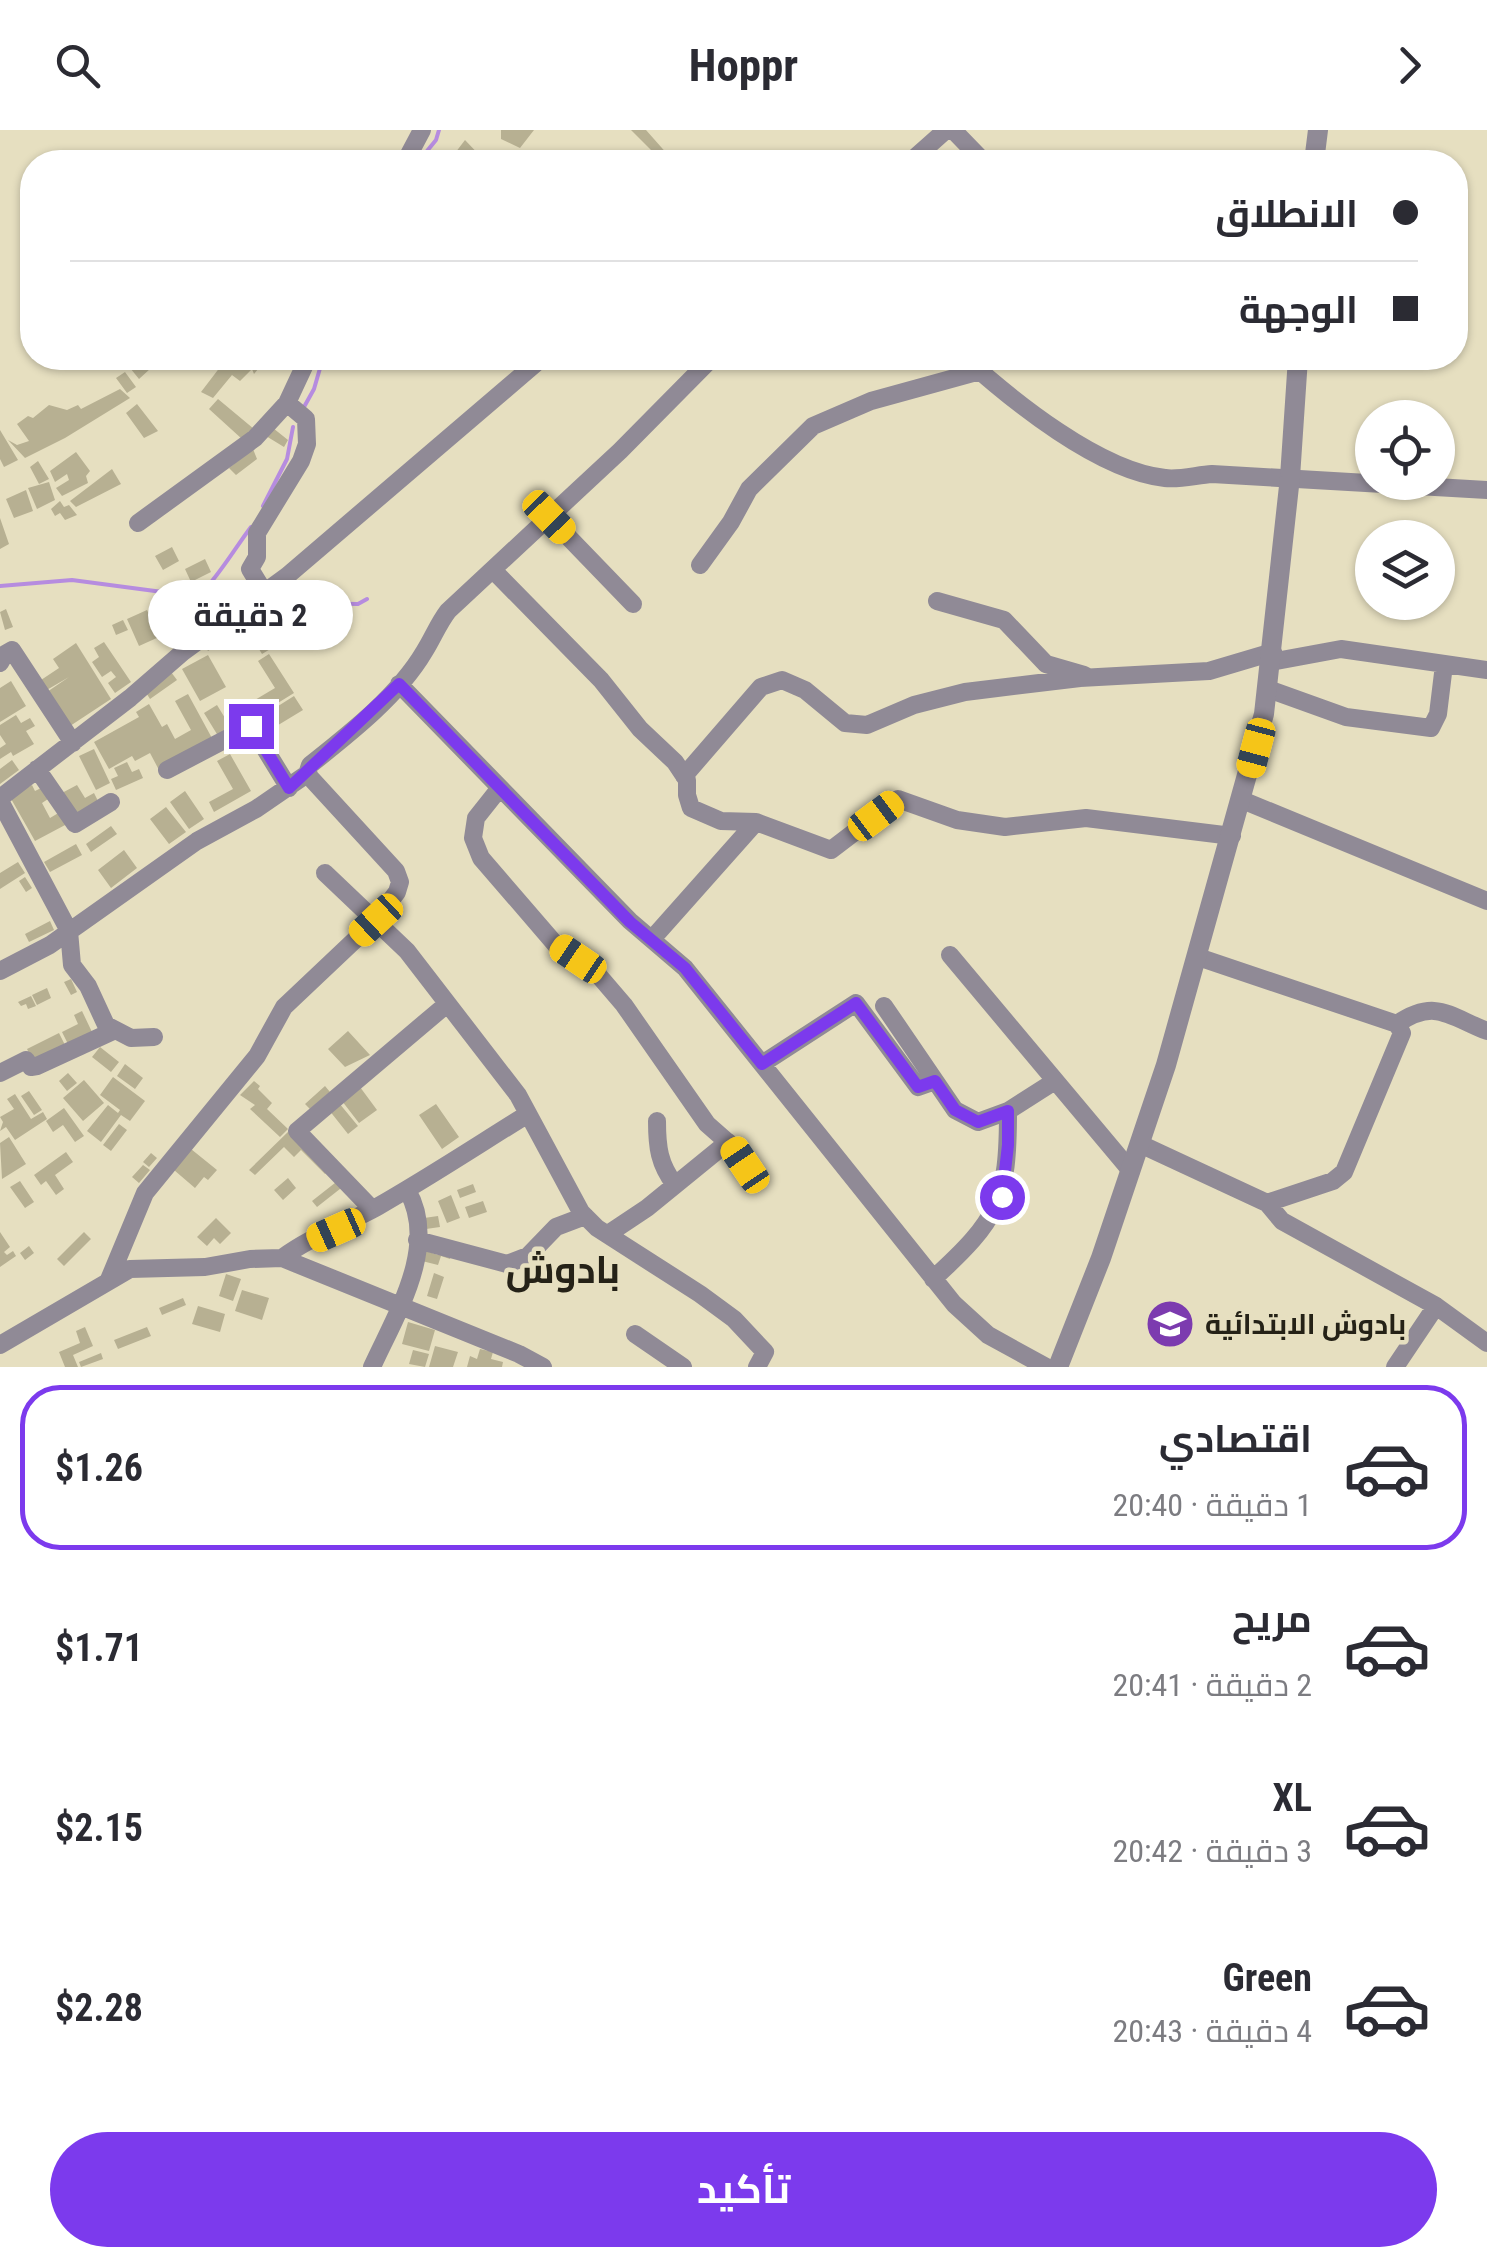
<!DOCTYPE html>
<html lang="ar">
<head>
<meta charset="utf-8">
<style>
	body { margin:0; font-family:"Roboto Condensed",Cairo,sans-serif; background:#f2f2f3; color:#2b2b33; direction:rtl; height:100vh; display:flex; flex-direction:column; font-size:38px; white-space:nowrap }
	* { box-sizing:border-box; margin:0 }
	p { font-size:32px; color:#7c7c81 }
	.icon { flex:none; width:55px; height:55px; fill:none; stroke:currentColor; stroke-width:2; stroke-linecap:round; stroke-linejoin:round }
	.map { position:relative; height:1237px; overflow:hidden; direction:ltr }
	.sheet { display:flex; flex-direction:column; background:#fff; flex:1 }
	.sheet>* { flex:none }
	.hud { position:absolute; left:20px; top:20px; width:1448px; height:220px; border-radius:40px; box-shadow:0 2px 8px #0004; direction:rtl; display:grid; align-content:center; height:220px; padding:0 50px; background:#fff }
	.tools { position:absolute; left:1355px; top:270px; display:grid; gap:20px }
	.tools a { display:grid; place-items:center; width:100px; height:100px; border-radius:50%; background:#fff; box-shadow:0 2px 8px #0004; font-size:50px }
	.end { position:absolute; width:45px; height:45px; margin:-22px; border:12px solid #7c3aed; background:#fff; box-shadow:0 0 0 5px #fff }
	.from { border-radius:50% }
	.bubble { position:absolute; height:70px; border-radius:35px; background:#fff; box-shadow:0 2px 8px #0004; font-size:32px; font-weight:700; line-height:70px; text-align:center; direction:rtl }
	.car { position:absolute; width:30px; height:60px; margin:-30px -15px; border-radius:12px; box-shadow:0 0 8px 2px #0007; background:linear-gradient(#f5c518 24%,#345 0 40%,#f5c518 0 76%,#345 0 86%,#f5c518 0) }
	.hud b { display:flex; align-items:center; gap:35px; height:95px; font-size:38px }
	.hud b+b { border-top:2px solid #e1e1e2 }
	.hud i { width:25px; height:25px; background:#2b2b33 }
	ul { padding:18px 0 0; list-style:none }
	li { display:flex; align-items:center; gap:30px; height:165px; margin:0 20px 15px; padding:0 30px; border:5px solid transparent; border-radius:40px }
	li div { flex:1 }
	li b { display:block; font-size:38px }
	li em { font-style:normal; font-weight:700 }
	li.active { border-color:#7c3aed }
	li>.icon { width:90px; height:90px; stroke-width:1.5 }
	.primary-button { display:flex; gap:20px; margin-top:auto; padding:20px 50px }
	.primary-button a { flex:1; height:115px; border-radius:60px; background:#7c3aed; color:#fff; font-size:40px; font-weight:700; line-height:115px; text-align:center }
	header { display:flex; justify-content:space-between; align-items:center; height:130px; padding:0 50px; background:#fff; font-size:45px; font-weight:700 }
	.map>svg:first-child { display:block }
</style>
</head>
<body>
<header><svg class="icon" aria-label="forward" viewBox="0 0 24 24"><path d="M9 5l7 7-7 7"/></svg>Hoppr<svg class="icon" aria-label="search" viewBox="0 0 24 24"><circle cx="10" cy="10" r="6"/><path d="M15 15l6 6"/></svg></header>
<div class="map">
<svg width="1487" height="1237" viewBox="0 0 1487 1237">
	<rect width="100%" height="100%" fill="#e6dfc0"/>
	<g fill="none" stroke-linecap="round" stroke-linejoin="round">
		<path stroke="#b68cdf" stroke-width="4" d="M418,32L436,10L439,0
			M304,277L314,259L323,228
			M263,376L287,329L293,297
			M0,456L72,450L170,463L214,458
			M207,457C223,439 236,417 251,397
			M278,460L291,471L301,473L358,474L367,469"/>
	</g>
	<path fill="#b7b092" d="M501,0H534L520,18L501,9Z
		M631,0H646L669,26L664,32H650L656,25Z
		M465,10L486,32L449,31Z
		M571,20L589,32H564L562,31Z
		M122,228H134L141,236L150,228H162L139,249Z
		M227,228L241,235L239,231L243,228H267L254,244L252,239L240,251L232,245L213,268L201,262Z
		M125,242L136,257L127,263L116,248Z
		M120,259L130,268L65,308L25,328L8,310L17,315L29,311L17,294L28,286L33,288L49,275L67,280L78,275L81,279Z
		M218,269L254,299L242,309L209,279Z
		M137,274L158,301L144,308L126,283Z
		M273,298L288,310L284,317L266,306Z
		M0,300L18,330L4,337L0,329Z
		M253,319L257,329L236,345L229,338Z
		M76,322L90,341L86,346L88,353L62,366L56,358L69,350L67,344L55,352L50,341Z
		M38,331L49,349L39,354L30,337Z
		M112,339L121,354L76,377L70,371Z
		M49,352L55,370L37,379L28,358Z
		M26,360L33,381L14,388L6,369Z
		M60,371L64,377L69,375L77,385L65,390L60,383L55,386L51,379Z
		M0,388L9,414L0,419Z
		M172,417L179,431L163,440L155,426Z
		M205,429L211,442L191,452L185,439Z
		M6,479L13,497L5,500L0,482Z
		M147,480L159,507L139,516L127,489Z
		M250,483L272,518L262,524L249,503L227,518L223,511L208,521L203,513Z
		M123,490L128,500L116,505L112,495Z
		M104,512L131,552L115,563L108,553L116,547L111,541L102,547L92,532L99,527L94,518Z
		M76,513L111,569L67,598L44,564L69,547L45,561L38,552L59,538L53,529Z
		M269,524L294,563L220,609L204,583L217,575L225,588L275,558L258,531Z
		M208,525L226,557L200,571L182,539Z
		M171,542L177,550L150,569L145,561Z
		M11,551L26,576L0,592V558Z
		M188,564L213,610L159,640L150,623L135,631L132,626L109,639L94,612L139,587L136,582L149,574L162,597L167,594L175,609L191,600L175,571Z
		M294,566L303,580L270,600L273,605L265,611L253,592Z
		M16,585L21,593L30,588L35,596L26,601L34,614L13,626L11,622L0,629V618L6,614L0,605V595Z
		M94,619L110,653L96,660L79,626Z
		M230,624L251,661L214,682L209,672L233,659L217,631Z
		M12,630L19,640L0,654V639Z
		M127,632L132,642L139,639L143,648L116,660L111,649L118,646L114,638Z
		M32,655L35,661L45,656L51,667L42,673L50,688L60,682L67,694L35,711L10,667Z
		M77,655L85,668L94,663L98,671L73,686L60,664Z
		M185,661L204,689L189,699L170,672Z
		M166,677L186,702L169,714L150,689Z
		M111,696L117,704L91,722L86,714Z
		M76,714L82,725L50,742L44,732Z
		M124,720L137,738L111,758L98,740Z
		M18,732L25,743L0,759V743Z
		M25,747L32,758L26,762L19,751Z
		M50,791L54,800L29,812L25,804Z
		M71,849L77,862L71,865L64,852Z
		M47,858L51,868L37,875L32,865Z
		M31,866L36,876L28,879L26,874L21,876L18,872Z
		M82,881L92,902L68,914L62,902L78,894L74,885Z
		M348,901L370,925L345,937L328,919Z
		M59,903L65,915L33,931L27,919Z
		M100,917L119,932L111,942L92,927Z
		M125,934L143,948L135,959L117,946Z
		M68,943L77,953L67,961L59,951Z
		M113,947L145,971L130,991L121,985L101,1012L87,1001L108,975L118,983L120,980L100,965Z
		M84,950L104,973L83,991L63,968Z
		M254,951L260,956L258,959L272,973L267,979L288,999L280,1007L250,979L255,975L240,965Z
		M325,956L330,962L310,979L305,974Z
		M360,957L377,980L359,993L342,971Z
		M29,961L42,980L34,985L21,966Z
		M15,964L31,989L43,982L47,989L15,1010L6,997L0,1001L3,992L0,987L14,979L7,969Z
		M339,973L358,996L348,1004L329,980Z
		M436,974L459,1007L442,1019L419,985Z
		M64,978L84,1006L75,1012L63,995L53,1002L46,991Z
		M119,994L127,1000L111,1021L103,1015Z
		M291,999L330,1039L325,1044L301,1020L294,1027L284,1017L255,1045L249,1040Z
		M9,1007L26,1034L2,1049L0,1013Z
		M191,1019L217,1040L208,1050L204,1047L195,1058L174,1040Z
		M66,1022L73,1032L55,1045L64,1059L56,1065L46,1051L41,1055L34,1045Z
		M151,1023L157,1028L149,1037L143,1032Z
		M143,1035L150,1040L139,1053L132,1047Z
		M288,1048L296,1058L283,1070L274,1060Z
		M340,1049L345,1055L317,1077L312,1071Z
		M20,1051L34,1072L25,1078L10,1057Z
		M473,1054L476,1062L460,1068L457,1060Z
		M451,1065L460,1088L447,1093L438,1071Z
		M483,1071L487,1082L469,1088L465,1077Z
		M438,1086L440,1097L426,1099L424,1088Z
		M216,1088L231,1103L220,1114L214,1108L207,1116L197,1107Z
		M0,1102L10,1117L4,1122L7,1125L13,1121L16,1126L0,1137Z
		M84,1102L91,1109L64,1136L57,1129Z
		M29,1116L34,1123L25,1130L20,1123Z
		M440,1118L452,1122L450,1129L441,1126L438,1135L422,1131L426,1121L438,1125Z
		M434,1143L444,1147L437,1169L427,1166Z
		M226,1144L241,1149L233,1171L219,1166Z
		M242,1160L269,1168L262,1190L235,1181Z
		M183,1168L186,1175L162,1185L159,1178Z
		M198,1176L225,1184L220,1202L192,1194Z
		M408,1192L435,1200L429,1221L402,1214Z
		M85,1197L93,1216L73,1225L78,1237H65L59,1222L80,1213L76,1201Z
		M147,1197L151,1206L118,1219L114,1210Z
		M435,1216L458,1222L453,1237H429Z
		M480,1219L493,1222L491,1229L503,1232L502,1237H467L470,1226L477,1229Z
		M413,1220L429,1224L425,1237L409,1234Z
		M101,1223L103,1229L81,1237L79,1232Z"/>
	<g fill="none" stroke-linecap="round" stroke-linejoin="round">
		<path stroke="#908a96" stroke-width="18" d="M953,0L984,32
			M405,32L422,0
			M910,32L946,0
			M965,228C1013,271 1099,341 1165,348C1179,350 1197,345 1212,344L1487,360
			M549,387L633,474
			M138,393L255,308L287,273L308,228
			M700,435L731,392L749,359L813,296L871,271L980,241
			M493,440L601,550L640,599L675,632L687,650V665L691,678L721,691L756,692L831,720L898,669L957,690L1005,697L1086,688L1232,706
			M264,462L250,439L257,427V403L301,331L307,314L306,289L287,273
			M937,471L1004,490L1046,534L1084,545
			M1271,532L1341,519L1487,540
			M0,533L5,524L12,520L73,613
			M399,554L630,791L685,838L954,1174L988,1205L1046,1237
			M1268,559L1346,587L1431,598L1438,584L1444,535
			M37,639L75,694L111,672
			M167,640L251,596L289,658
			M684,646L761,557L782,550L805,560L845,593L867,595L914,575L965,562L1080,548L1209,541L1273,522
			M499,659L476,688L473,708L481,728L556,815L594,840L624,875L707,994L732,1016L745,1035
			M0,668L130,568L183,522L287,446L542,228
			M1242,670L1487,771
			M0,671L69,801L72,835L88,856L106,895L131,908L154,907
			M325,743L407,821L518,965L581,1082L597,1098L700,1164L734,1189L765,1222L757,1237
			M652,809L756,692
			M950,825L1131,1041
			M1198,827L1397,894L1402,903L1344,1042L1333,1051L1267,1073
			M0,841L50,815L197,711L256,679L307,644L310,635C349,604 398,566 424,522C433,508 438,494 448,481L620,321L712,228
			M884,876L955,980L978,992L1008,981L1055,951
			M1397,894C1435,868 1449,886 1487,901
			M762,934L856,873L918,957L935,951
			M0,943L26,930L31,937L37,936L113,901
			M657,991C657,1017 659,1034 675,1055
			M1140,1014L1267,1073L1282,1091L1436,1176L1487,1213
			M372,1079L297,1001L447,874
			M608,1104L647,1078L728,1012
			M417,1110L507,1134L528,1126L556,1097L585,1086
			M282,1128C310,1107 346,1094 377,1077C428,1048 478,1015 528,984
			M933,1149C999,1089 1008,1070 1008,981
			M108,1152L145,1063L257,926L284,877L376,790L397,762L400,752L396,741L307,644
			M635,1204L683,1237
			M0,1215L130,1139L205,1137L250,1129L282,1128L519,1224L543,1237
			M372,1237C395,1186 440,1116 407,1060
			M1395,1237L1436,1176"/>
		<path stroke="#908a96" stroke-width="20" d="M1314,32L1318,0
			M1058,1237L1101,1128L1166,935L1264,584L1290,347L1298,228"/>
	</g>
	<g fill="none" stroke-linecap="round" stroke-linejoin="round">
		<path stroke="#7c3aed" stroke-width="12" d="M251,596L289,658L399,554L630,792L685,838L762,934L856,873L918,957L935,951L955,980L978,992L1008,981V1015L1002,1067"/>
	</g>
	<defs>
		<g id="school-disc" transform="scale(2.5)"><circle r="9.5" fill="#7c3baf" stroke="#e6dfc0"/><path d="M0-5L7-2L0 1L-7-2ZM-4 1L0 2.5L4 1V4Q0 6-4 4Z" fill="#fff"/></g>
	</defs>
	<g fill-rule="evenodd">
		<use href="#school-disc" x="1170" y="1194"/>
	</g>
	<g text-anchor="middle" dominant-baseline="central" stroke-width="9" stroke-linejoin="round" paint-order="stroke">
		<g font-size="28" font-weight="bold" fill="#252217" stroke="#e6dfc0" text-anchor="start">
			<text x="1205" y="1194">بادوش الابتدائية</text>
		</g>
		<g font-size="38" font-weight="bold" fill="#252217" stroke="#e6dfc0">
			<text x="563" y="1140">بادوش</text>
		</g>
	</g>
</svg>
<div class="tools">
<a><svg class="icon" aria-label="locate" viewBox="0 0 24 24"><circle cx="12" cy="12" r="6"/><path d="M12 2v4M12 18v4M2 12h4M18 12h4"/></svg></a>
<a><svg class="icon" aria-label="layers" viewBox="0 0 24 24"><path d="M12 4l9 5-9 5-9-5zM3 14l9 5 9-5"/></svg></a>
</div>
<i class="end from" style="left:1002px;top:1067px"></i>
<i class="end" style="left:251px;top:596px"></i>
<div class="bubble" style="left:148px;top:450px;width:205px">2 دقيقة</div>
<i class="car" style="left:549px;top:387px;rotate:136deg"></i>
<i class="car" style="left:1256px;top:618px;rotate:195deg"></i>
<i class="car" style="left:876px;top:686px;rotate:53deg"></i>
<i class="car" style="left:376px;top:790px;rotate:227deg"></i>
<i class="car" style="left:578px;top:829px;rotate:304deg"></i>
<i class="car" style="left:745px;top:1035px;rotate:326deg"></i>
<i class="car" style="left:336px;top:1100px;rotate:246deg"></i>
<div class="hud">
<b><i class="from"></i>الانطلاق</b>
<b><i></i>الوجهة</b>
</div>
</div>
<section class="sheet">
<ul>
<li class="active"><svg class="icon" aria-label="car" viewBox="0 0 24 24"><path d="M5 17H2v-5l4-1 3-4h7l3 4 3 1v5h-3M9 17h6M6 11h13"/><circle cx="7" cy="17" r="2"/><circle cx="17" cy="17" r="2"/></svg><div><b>اقتصادي</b><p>1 دقيقة · 20:40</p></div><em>$1.26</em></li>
<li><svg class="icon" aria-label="car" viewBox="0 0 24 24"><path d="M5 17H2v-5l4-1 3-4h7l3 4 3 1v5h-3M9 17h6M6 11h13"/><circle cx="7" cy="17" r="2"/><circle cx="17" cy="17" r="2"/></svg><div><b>مريح</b><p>2 دقيقة · 20:41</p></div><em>$1.71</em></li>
<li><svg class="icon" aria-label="car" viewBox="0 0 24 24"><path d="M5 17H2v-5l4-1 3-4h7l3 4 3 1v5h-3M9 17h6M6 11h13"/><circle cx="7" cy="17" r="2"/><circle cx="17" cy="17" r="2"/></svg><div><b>XL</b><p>3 دقيقة · 20:42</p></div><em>$2.15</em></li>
<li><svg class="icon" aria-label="car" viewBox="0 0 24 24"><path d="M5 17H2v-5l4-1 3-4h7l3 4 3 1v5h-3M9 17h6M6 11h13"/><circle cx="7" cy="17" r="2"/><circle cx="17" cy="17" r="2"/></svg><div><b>Green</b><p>4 دقيقة · 20:43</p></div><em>$2.28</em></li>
</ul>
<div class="primary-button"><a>تأكيد</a></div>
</section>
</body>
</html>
